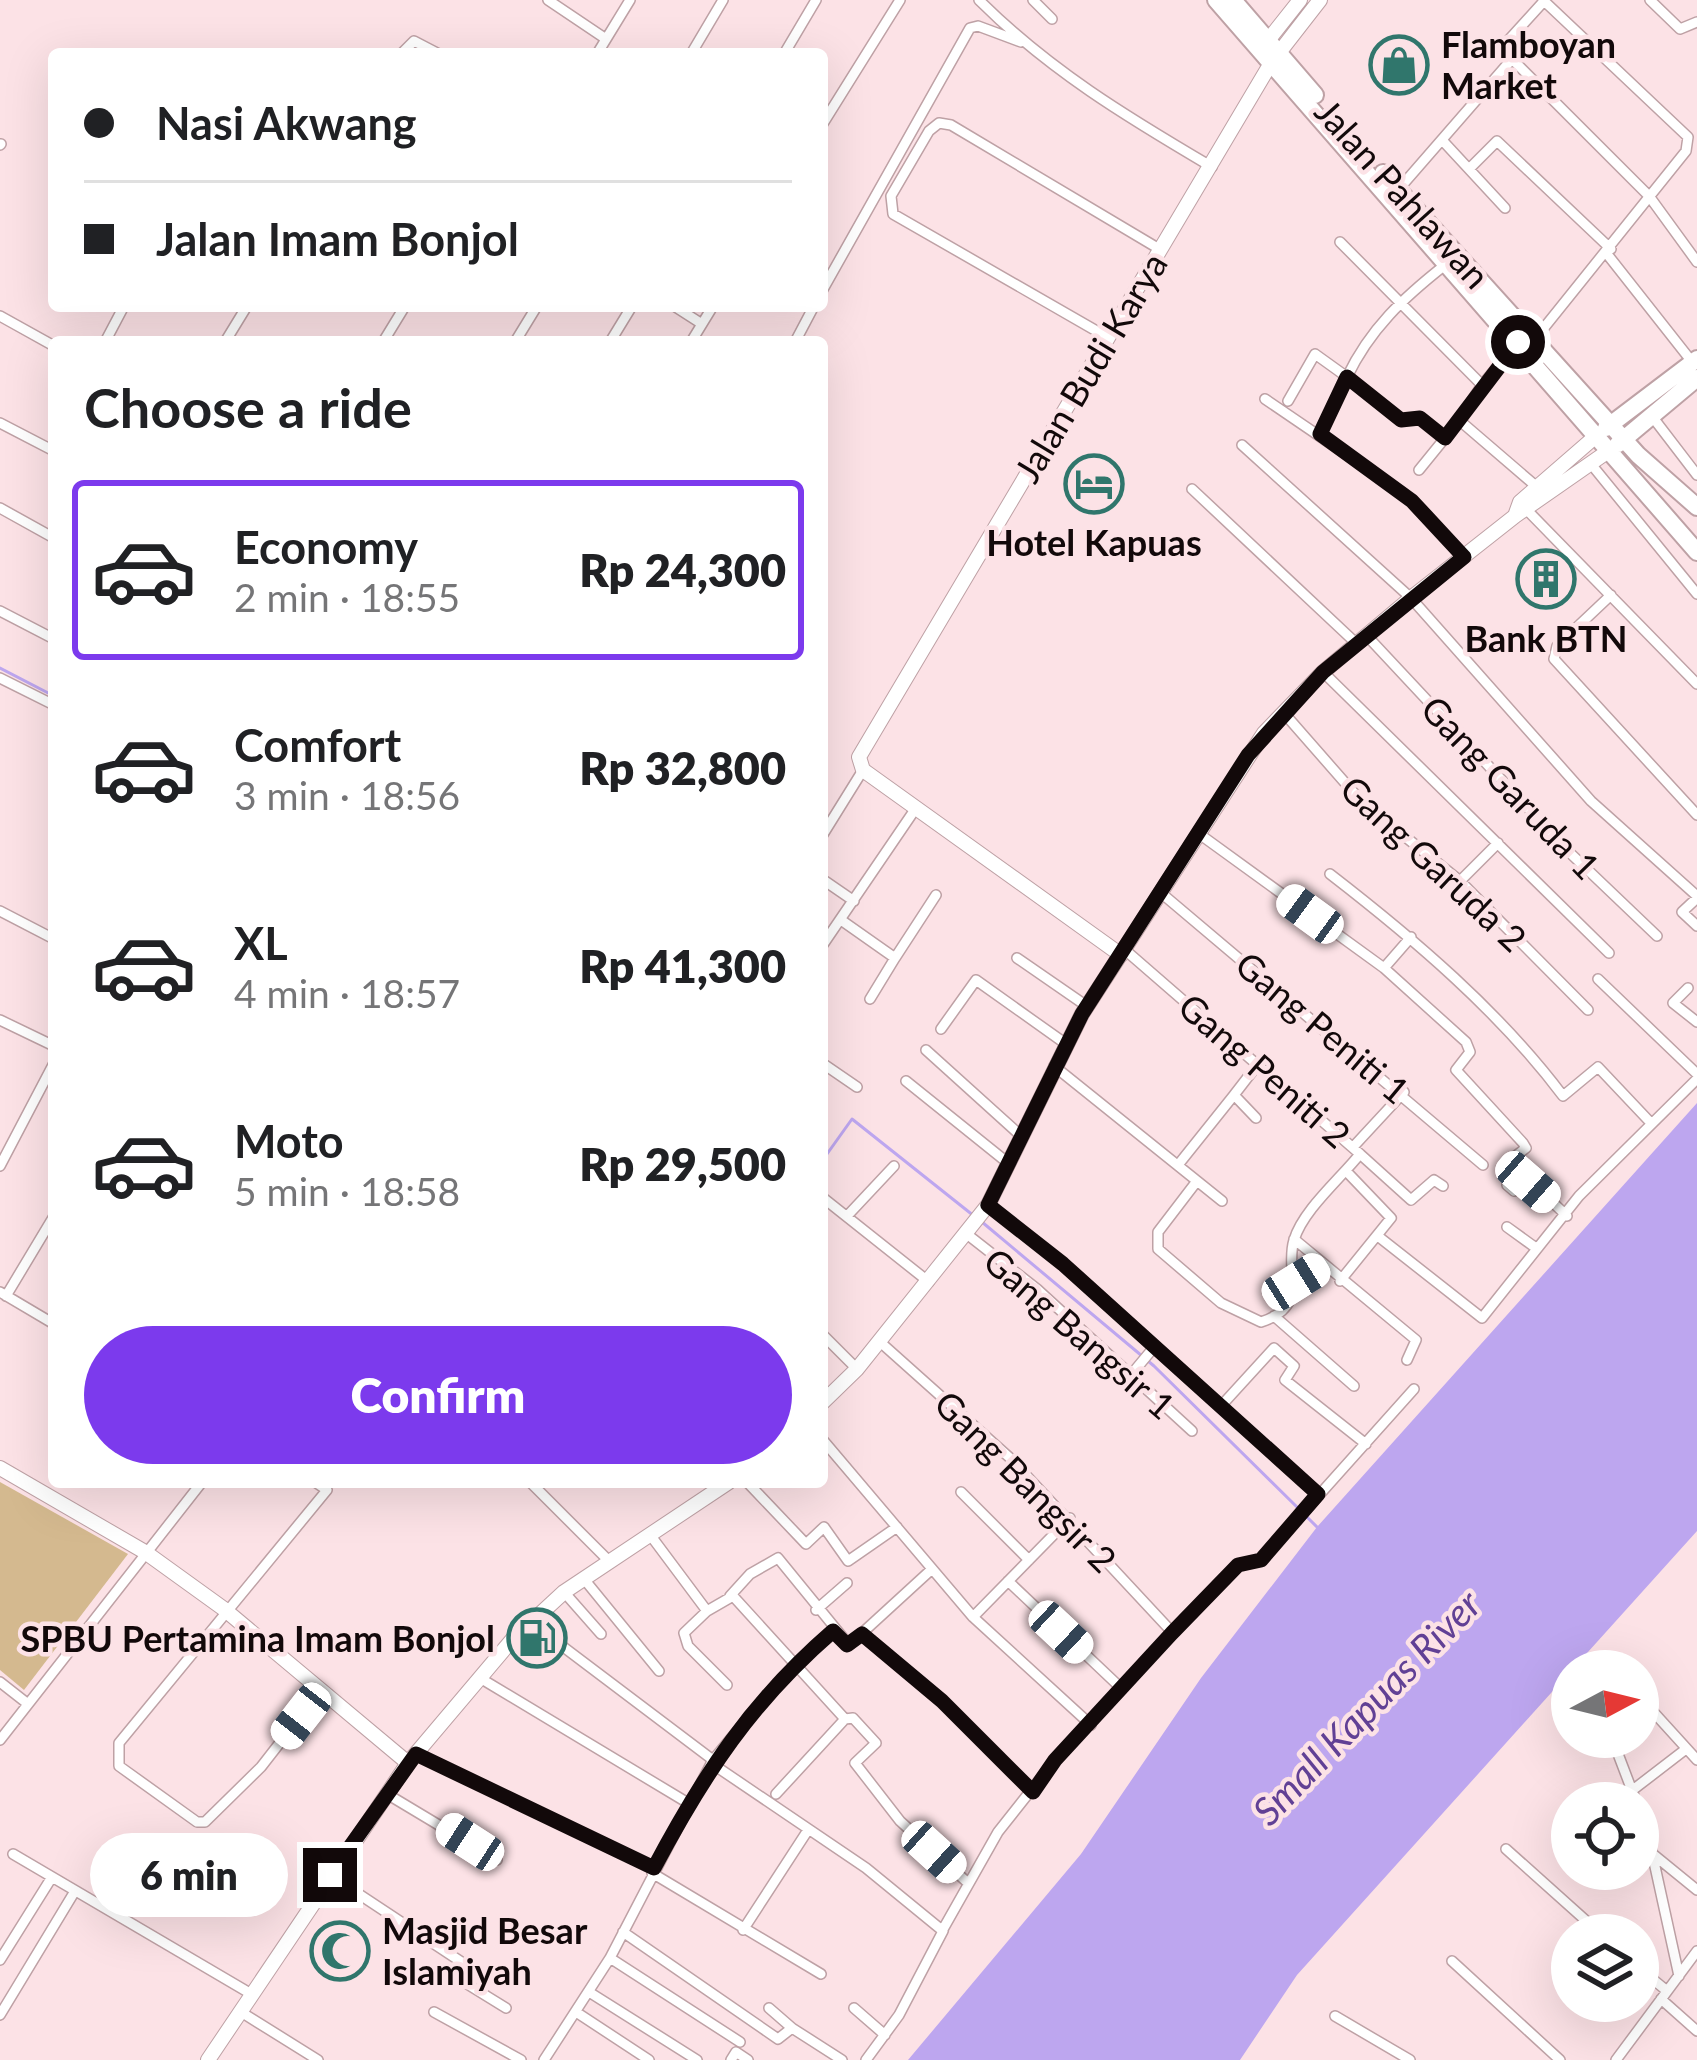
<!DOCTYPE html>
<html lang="en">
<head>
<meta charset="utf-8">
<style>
	body { margin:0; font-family:Lato,sans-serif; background:#f2f2f2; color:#202124; height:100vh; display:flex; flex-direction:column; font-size:45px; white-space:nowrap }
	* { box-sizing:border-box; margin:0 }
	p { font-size:39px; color:#757577 }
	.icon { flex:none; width:66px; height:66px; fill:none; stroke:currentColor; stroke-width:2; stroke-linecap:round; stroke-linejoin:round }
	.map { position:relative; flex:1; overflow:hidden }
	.details { position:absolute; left:48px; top:336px; width:780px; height:1152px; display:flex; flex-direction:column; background:#fff; border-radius:12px; box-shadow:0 12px 48px #0002 }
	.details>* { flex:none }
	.banner { position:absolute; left:48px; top:48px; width:780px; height:264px; border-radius:12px; box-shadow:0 12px 48px #0002; display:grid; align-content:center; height:264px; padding:0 36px; background:#fff }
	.needle { width:78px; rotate:83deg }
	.tools { position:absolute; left:1551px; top:1650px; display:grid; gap:24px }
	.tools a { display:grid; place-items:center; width:108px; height:108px; border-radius:50%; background:#fff; box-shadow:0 12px 48px #0002; font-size:60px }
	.end { position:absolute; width:54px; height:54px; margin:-27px; border:15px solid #12090a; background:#fff; box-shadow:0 0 0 6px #fff }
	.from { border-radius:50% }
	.bubble { position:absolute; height:84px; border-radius:42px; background:#fff; box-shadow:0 12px 48px #0002; font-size:39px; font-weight:800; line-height:84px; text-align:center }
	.car { position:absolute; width:36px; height:72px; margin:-36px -18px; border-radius:15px; box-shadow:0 0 9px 3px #0007; background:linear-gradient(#fff 24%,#345 0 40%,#fff 0 76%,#345 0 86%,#fff 0) }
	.banner b { display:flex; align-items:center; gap:42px; height:114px; font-size:45px }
	.banner b+b { border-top:3px solid #e0e0e0 }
	.banner i { width:30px; height:30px; background:#202124 }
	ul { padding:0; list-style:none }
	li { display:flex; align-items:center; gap:36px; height:180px; margin:0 24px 18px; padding:0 12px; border:6px solid transparent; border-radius:12px }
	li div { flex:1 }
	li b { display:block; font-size:45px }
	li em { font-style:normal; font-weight:800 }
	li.on { border-color:#7c3aed }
	li>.icon { width:108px; height:108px; stroke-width:1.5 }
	h2 { padding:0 36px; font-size:54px; line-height:144px }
	.action { display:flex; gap:24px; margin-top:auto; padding:24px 36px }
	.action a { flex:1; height:138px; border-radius:72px; background:#7c3aed; color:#fff; font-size:48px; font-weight:800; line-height:138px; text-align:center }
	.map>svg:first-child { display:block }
</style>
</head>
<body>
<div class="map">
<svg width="1697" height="2060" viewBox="0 0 1697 2060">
	<rect width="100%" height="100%" fill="#fce2e6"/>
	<path fill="#d4b98f" d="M0,1482L128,1554L24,1690L0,1670Z"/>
	<path fill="#bda6ef" d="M1697,1103V1531L1297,1975L1240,2060H908L1081,1854L1201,1678L1317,1527Z"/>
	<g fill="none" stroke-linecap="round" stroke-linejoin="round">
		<path stroke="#bda6ef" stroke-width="3" d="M0,668L54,696
			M822,1161L852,1119L974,1216
			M982,1222L1154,1366L1299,1509
			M1306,1516L1320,1530"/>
		<g stroke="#bea1a5" stroke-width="12">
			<path id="street" d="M548,0L606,39
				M979,0C1049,70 1127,117 1212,167
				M1033,0L1052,19
				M1650,0L1680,29L1697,22
				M401,54L414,41L439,54
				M597,54L630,0
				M691,54L723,0
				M784,54L816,0
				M1512,59L1649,196L1697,262
				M822,125L900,0
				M1442,140L1505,208
				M0,145L1,144
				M1469,169L1497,141L1611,249
				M1398,190L1512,59L1505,44L1545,0
				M1340,242L1482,385L1518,342
				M1607,254L1693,363
				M822,291L970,28L978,26L1021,42
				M674,306L702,324
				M0,316L54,346
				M1107,337L893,214L891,196L929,131L939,123L951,125L1161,250
				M1535,339L1686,151L1688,137L1543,0
				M105,342L124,306
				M225,342L247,306
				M383,342L405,306
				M515,342L537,306
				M610,342L632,306
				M691,342L713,306
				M795,342L814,306
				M1265,399L1403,493L1464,557
				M1288,401L1315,354L1347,377C1370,329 1403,298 1445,265
				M1651,415L1697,475
				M1459,420L1482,385
				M0,423L54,451
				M1320,434L1347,377L1401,420L1420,418L1443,438L1459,420L1537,487
				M1242,445L1411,598L1591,801L1697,896
				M1591,464L1697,594
				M1419,470L1445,438
				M1192,489L1358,645
				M1523,506L1697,684
				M0,508L54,538
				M1611,595L1557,646L1554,659L1697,815
				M0,611L54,639
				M1368,637L1569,852L1657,936
				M1323,672L1609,953
				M0,678L54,705
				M1283,712L1361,801L1460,881L1588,1010
				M1198,833L1384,968L1466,1042L1470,1052L1456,1070L1523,1143L1526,1148L1509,1161L1567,1216
				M822,836L863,770
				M1330,874C1414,939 1499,1011 1563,1096L1598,1067L1650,1122
				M822,879L854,901
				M1460,881L1498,843
				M1160,892L1483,1165
				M1697,898L1682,912L1697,926
				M0,911L54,939
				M841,920L895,958L870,999
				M822,946L916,808
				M1124,949L1360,1154C1340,1179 1303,1210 1294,1240C1284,1271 1311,1306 1261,1322L1221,1303L1158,1249V1232L1197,1181
				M895,958L936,895
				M1017,958L1088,1007
				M1384,968L1411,937
				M1598,979L1697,1074
				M1688,988L1673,1003L1697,1022
				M0,1020L54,1046
				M941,1029L976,980L1066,1044
				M926,1050L1020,1135
				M822,1063L857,1087
				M1054,1066L1222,1201
				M906,1081L1008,1163
				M1234,1095L1258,1064
				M1354,1146L1404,1092
				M1360,1154L1411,1200L1434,1180L1443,1186
				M1178,1165L1234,1095L1256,1118
				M0,1166L54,1063
				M1507,1185L1514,1191L1526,1180
				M822,1197L929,1282
				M988,1205L1063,1264L1319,1494
				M848,1215L894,1166
				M1507,1227L1536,1248
				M968,1235L1037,1289L1192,1431
				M1379,1237L1482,1318L1579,1196L1697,1079
				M1294,1239L1416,1340L1407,1360
				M1340,1281L1391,1218L1346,1171
				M0,1292L54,1324
				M6,1296L54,1216
				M1274,1316L1354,1386
				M822,1334L857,1369
				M879,1341L1010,1458L1172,1632L1055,1760L998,1832L942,1931
				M1130,1376L1155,1346
				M1221,1406L1274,1348L1294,1366L1285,1380L1366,1444
				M822,1439L973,1617L1091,1725
				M315,1482L327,1490L119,1743V1766L197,1822H205L261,1767L321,1690
				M530,1482L610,1562
				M747,1482L806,1544L824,1527L848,1561L897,1527
				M961,1492L1029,1560
				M651,1536L707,1611
				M584,1579L659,1671
				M1008,1581L1122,1689
				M564,1592L601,1634
				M730,1596L750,1574L778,1558L849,1645L932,1569
				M816,1610L847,1583
				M973,1617L1070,1518
				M529,1621L713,1760
				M1172,1632L1238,1565L1261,1560L1414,1389
				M862,1634L942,1701L1033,1792
				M1592,1671L1605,1658L1619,1671
				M480,1678L688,1803
				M0,1682L28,1704
				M727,1685L688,1646L684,1633L707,1611L733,1596L845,1719L776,1794
				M1638,1695L1697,1760
				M1559,1711L1572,1725
				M1559,1711L1572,1696
				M845,1719L853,1718L876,1743L855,1763L900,1821L968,1883
				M1583,1737L1589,1744
				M0,1740L202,1482
				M1615,1746L1647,1830L1679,1976
				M416,1754L654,1868
				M711,1763L866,1868L943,1931L899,2015L866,2060
				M1634,1789L1686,1749
				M387,1794L497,1860
				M1506,1849L1602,1935
				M13,1854L253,1995
				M1654,1855L1697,1890
				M652,1873L821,1974
				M330,1875L463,1963L467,1971L459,1979L506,2008
				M743,1930L808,1830
				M623,1932L778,2039L792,2028L842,2060
				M610,1958L740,2042
				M0,1960L52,1877
				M1452,1961L1560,2060
				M1638,1967L1667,1991
				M589,1992L697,2060
				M1661,1999L1697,2031
				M769,2008L792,2028
				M854,2008L885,2035
				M241,2012L318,2060
				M434,2012L521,2060
				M576,2012L649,2060
				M0,2015L75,1891
				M1335,2016L1410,2060
				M544,2060L610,1958L713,1760L777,1683L833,1631
				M731,2060L736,2052L748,2060
				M1616,2060L1697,1951"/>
		</g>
		<g stroke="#bea1a5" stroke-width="16">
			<path id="secondary" d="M1262,48L1300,0
				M1515,516L1520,502L1596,436
				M1121,955L863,770L859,757L1271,63L1320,0
				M822,1403L857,1369L988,1205L1082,1014L1264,733L1323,672L1411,598L1515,516L1607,452
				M0,1468L145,1552L224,1609L408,1763
				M208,2060L408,1763L512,1640L564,1592L729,1482"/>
		</g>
		<g stroke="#bea1a5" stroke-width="20">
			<path id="highway" d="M1216,0L1697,552
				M1233,0L1315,95
				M1383,173L1638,455L1697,507
				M1606,428L1697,359
				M1618,444L1697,378"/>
		</g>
		<use href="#street" stroke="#fff" stroke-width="9"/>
		<use href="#secondary" stroke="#fff" stroke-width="14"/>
		<use href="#highway" stroke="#fff" stroke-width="16"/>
	</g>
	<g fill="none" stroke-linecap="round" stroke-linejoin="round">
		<path stroke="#12090a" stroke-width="15" d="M330,1875L416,1754L654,1868C704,1774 751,1702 833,1631L847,1645L862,1634L942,1701L1033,1792L1055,1760L1172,1633L1238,1565L1261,1560L1318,1494L1063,1264L988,1205L1082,1014L1248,755L1323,672L1464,557L1412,501L1320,434L1347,377L1401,420L1420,418L1445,438L1518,342"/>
	</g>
	<defs>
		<g id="shop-ring" transform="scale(3)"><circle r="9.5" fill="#fce2e6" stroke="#30766c" stroke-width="1.5"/><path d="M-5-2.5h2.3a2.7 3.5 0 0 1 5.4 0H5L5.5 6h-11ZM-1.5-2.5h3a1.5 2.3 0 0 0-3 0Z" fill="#30766c"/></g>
		<g id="hotel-ring" transform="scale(3)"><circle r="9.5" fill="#fce2e6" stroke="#30766c" stroke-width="1.5"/><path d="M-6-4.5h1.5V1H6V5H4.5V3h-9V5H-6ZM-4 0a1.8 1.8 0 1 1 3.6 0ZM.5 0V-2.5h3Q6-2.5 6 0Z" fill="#30766c"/></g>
		<g id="building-ring" transform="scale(3)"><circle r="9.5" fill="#fce2e6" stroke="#30766c" stroke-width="1.5"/><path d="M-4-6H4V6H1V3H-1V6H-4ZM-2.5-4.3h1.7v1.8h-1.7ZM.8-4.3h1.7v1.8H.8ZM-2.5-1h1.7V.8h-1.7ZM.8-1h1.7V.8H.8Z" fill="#30766c"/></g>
		<g id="fuel-ring" transform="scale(3)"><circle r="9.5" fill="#fce2e6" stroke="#30766c" stroke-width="1.5"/><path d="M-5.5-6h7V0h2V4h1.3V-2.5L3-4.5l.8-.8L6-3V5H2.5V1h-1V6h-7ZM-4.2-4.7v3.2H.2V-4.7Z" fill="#30766c"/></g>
		<g id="mosque-ring" transform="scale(3)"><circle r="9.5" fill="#fce2e6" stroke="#30766c" stroke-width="1.5"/><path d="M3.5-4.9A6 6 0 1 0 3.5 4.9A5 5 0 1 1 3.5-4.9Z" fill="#30766c"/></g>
	</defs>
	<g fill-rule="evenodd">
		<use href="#shop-ring" x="1399" y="65"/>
		<use href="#hotel-ring" x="1094" y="484"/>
		<use href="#building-ring" x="1546" y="579"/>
		<use href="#fuel-ring" x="537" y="1638"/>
		<use href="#mosque-ring" x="340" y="1951"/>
	</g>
	<g text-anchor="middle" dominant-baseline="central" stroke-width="9" stroke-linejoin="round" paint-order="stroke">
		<g font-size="36" font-weight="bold" fill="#12090a" stroke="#fce2e6" text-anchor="start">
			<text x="1441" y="44">Flamboyan<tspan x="1441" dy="41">Market</tspan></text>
			<text x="1094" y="542" text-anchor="middle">Hotel Kapuas</text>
			<text x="1546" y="638" text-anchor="middle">Bank BTN</text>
			<text x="495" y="1638" text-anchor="end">SPBU Pertamina Imam Bonjol</text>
			<text x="382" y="1930">Masjid Besar<tspan x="382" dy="41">Islamiyah</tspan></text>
		</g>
		<g font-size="36" fill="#12090a" stroke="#fce2e6">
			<text transform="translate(1403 193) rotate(48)">Jalan Pahlawan</text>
			<text transform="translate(1090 367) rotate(-59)">Jalan Budi Karya</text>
			<text transform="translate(1511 787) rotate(46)">Gang Garuda 1</text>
			<text transform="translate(1434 863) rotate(43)">Gang Garuda 2</text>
			<text transform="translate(1323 1027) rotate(40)">Gang Peniti 1</text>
			<text transform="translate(1265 1070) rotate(41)">Gang Peniti 2</text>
			<text transform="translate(1080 1333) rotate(41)">Gang Bangsir 1</text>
			<text transform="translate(1026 1481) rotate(45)">Gang Bangsir 2</text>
		</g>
		<g font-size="39" font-style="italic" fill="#614095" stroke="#fce2e6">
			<text transform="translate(1366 1707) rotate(-46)">Small Kapuas River</text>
		</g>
	</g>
</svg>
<div class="tools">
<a><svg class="needle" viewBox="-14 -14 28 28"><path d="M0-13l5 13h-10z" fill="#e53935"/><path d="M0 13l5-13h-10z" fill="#757577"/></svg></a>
<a><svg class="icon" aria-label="locate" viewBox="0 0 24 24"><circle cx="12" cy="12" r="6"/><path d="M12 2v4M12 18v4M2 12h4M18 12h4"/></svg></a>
<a><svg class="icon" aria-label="layers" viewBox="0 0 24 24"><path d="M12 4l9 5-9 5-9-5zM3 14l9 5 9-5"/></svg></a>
</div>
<i class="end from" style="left:1518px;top:342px"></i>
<i class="end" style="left:330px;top:1875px"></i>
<div class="bubble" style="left:90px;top:1833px;width:198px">6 min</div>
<i class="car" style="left:1310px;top:914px;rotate:306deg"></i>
<i class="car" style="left:1528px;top:1182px;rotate:131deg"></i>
<i class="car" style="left:1296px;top:1282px;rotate:58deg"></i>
<i class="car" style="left:1061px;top:1632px;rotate:133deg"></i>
<i class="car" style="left:301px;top:1716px;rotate:218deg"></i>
<i class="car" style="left:470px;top:1842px;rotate:303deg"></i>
<i class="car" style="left:934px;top:1852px;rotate:132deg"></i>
<div class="banner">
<b><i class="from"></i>Nasi Akwang</b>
<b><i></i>Jalan Imam Bonjol</b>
</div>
<section class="details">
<h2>Choose a ride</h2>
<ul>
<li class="on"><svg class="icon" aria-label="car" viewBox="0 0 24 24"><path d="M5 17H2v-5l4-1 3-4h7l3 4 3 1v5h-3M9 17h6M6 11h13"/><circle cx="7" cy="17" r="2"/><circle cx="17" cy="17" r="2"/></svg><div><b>Economy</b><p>2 min · 18:55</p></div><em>Rp 24,300</em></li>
<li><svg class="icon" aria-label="car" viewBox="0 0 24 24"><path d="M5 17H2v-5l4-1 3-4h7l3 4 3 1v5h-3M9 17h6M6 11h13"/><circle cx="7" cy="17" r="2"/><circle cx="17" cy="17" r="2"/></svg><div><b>Comfort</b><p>3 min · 18:56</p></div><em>Rp 32,800</em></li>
<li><svg class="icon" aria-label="car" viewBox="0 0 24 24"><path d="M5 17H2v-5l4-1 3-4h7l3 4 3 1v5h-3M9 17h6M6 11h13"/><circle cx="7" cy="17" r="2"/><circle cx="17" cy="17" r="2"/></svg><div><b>XL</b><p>4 min · 18:57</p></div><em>Rp 41,300</em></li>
<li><svg class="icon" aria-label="car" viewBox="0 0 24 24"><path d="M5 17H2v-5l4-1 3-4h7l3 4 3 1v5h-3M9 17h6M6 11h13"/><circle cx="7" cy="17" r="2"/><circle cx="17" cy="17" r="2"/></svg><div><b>Moto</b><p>5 min · 18:58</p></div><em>Rp 29,500</em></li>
</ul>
<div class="action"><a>Confirm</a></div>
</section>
</div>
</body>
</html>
